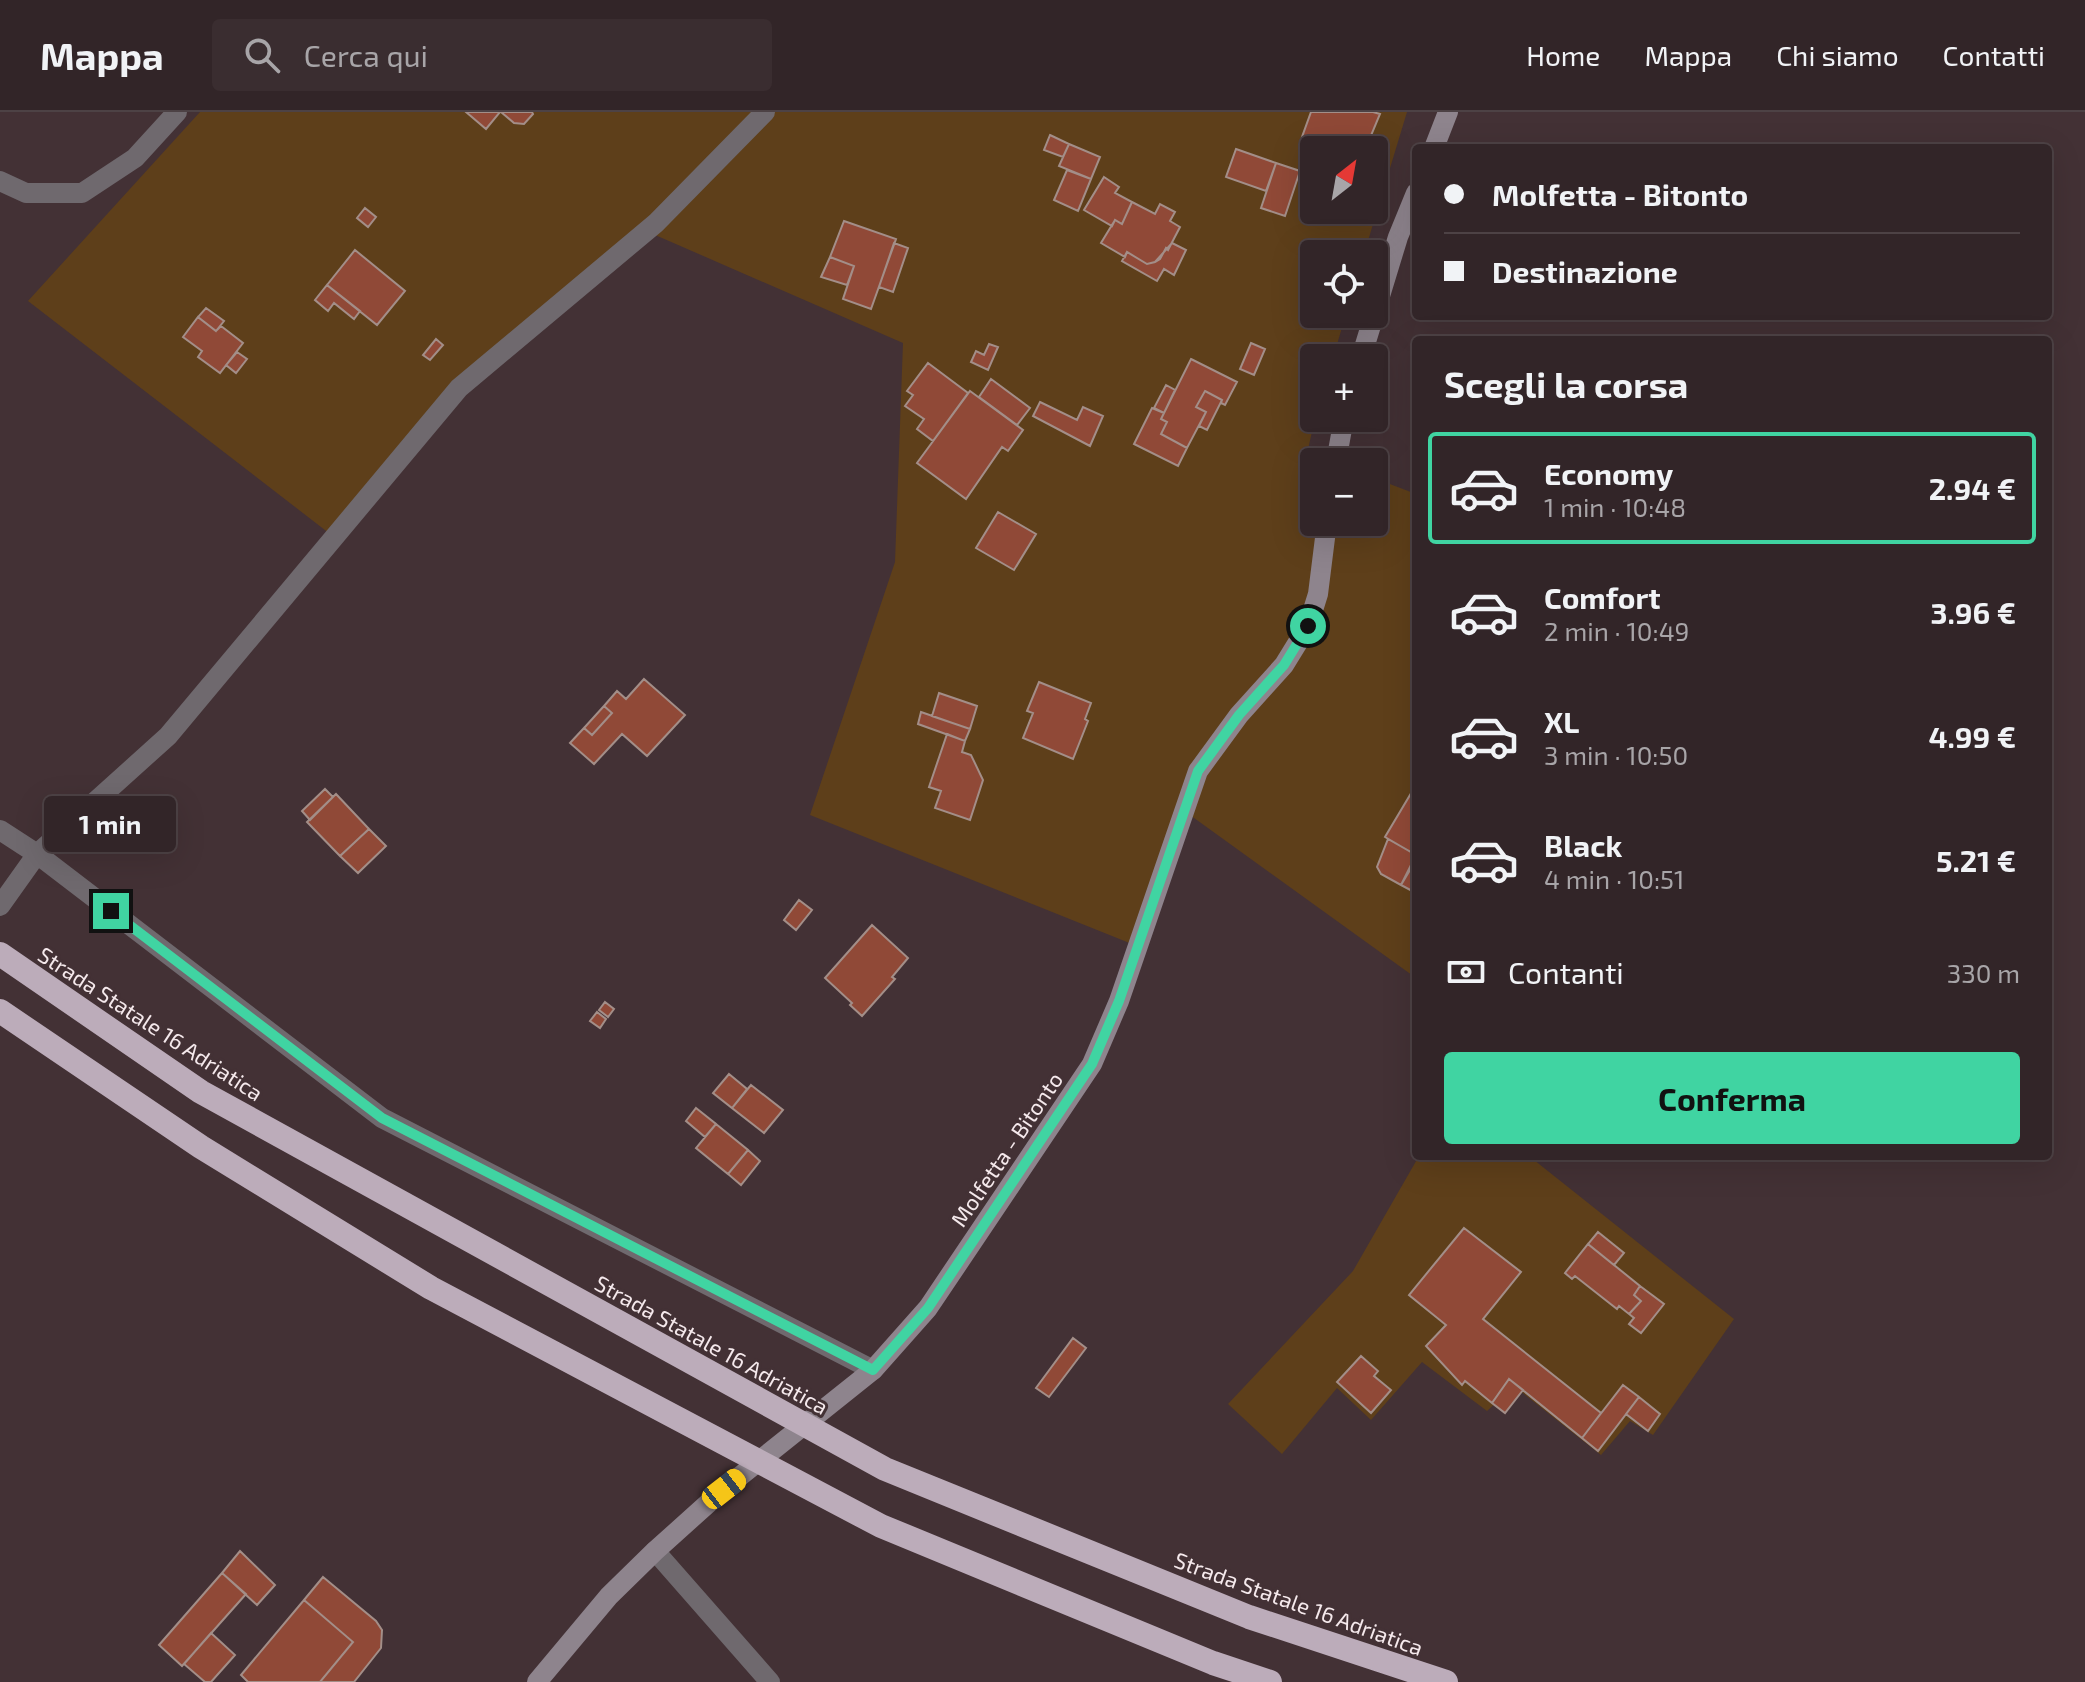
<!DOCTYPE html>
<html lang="it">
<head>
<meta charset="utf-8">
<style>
	body { margin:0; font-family:"Exo 2",sans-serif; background:#3a2d30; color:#f1f3f6; height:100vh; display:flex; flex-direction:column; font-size:30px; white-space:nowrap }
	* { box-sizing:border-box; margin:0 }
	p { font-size:26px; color:#a8a5a8 }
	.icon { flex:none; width:44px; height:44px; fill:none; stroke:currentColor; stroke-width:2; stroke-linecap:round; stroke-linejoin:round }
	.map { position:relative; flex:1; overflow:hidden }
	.sheet { position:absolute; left:1412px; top:224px; width:640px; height:824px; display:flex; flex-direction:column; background:#322528; border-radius:8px; box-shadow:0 8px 32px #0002,0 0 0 2px #4d4245 }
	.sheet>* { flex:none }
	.guide { position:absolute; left:1412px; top:32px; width:640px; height:176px; border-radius:8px; box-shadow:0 8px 32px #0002,0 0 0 2px #4d4245; display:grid; align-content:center; height:176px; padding:0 32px; background:#322528 }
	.needle { width:52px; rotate:31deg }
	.tools { position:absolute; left:1300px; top:24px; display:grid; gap:16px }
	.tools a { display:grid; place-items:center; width:88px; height:88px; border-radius:8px; background:#322528; box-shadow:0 8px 32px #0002,0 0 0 2px #4d4245; font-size:40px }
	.end { position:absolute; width:36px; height:36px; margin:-18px; border:10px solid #40d4a2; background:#111; box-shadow:0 0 0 4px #111 }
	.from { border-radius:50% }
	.bubble { position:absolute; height:56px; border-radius:8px; background:#322528; box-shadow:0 8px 32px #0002,0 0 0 2px #4d4245; font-size:26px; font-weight:700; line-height:56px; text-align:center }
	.car { position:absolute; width:24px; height:48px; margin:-24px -12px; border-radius:10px; box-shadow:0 0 6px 2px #0007; background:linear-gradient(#f5c518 24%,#345 0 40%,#f5c518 0 76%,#345 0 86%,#f5c518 0) }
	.guide b { display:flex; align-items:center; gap:28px; height:76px; font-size:30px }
	.guide b+b { border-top:2px solid #4d4245 }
	.guide i { width:20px; height:20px; background:#f1f3f6 }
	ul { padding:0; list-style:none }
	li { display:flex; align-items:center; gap:24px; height:112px; margin:0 16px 12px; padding:0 16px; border:4px solid transparent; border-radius:8px }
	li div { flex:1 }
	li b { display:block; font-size:30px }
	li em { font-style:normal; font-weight:700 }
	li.current { border-color:#40d4a2 }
	li>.icon { width:72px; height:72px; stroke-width:1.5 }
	h2 { padding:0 32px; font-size:36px; line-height:96px }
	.pay { display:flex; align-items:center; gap:20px; height:88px; padding:0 32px; font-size:30px }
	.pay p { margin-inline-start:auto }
	.primary-button { display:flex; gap:16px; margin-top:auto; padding:16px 32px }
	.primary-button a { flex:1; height:92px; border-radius:8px; background:#40d4a2; color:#111; font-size:32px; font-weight:700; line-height:92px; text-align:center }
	header { display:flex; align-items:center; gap:48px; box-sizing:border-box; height:112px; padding:0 40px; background:#322528; border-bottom:2px solid #4d4245 }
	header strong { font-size:38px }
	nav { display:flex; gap:44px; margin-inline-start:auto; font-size:28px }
	.search { width:560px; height:72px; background:#3a2d30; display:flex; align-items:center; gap:20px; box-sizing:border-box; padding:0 28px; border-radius:8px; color:#a8a5a8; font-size:30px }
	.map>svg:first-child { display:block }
</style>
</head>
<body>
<header>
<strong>Mappa</strong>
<div class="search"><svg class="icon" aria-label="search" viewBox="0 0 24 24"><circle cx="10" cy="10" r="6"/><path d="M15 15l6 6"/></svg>Cerca qui</div>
<nav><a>Home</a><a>Mappa</a><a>Chi siamo</a><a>Contatti</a></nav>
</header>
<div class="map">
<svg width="2085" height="1570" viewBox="0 0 2085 1570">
	<rect width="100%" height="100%" fill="#433135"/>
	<path fill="#5e3f1a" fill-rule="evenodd" d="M200,0H1407L1364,142H1314V202H1346L1333,246H1314L1315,306L1307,342L1331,350H1314V410H1374V366L1416,382V866L1183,698L1137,834L810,703L895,450L903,231L646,119L508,234L334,425L28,189ZM1314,38H1374V98H1314Z
		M1419,1044H1529L1734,1207L1653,1323L1630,1309L1601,1343L1514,1274L1487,1299L1422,1250L1371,1308L1337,1276L1282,1342L1228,1292L1353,1159Z"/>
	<path fill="#904937" stroke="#a38e88" stroke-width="2" d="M466,0H500L486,17Z
		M501,0H532L533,2L524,12L514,11Z
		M1311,0H1373L1380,2L1365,38L1336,27L1333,36L1302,25Z
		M1050,23L1069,32L1063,45L1044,38Z
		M1336,27L1365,38H1337L1333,36Z
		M1069,32L1100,45L1091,67L1059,54Z
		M1236,37L1276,51L1266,79L1226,65Z
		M1276,51L1300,59L1285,104L1261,96Z
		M1067,58L1091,67L1078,99L1054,88Z
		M1104,65L1119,75L1115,81L1132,90L1122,112L1115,108L1112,114L1084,98Z
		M1132,90L1155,102L1160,92L1175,100L1170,109L1180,115L1168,138L1166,136L1160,147L1155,150L1147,152L1127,140L1125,145L1101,131L1115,108L1122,112Z
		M365,96L376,105L368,115L357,106Z
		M844,109L896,127L871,197L843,187L854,154L830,145Z
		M894,131L908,136L893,180L879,175Z
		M1172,131L1186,138L1174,163L1164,157L1157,169L1122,149L1127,140L1147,152L1155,150Z
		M355,138L405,179L377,213L327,173Z
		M830,145L854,154L847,173L821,165Z
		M327,173L360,199L354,207L334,191L328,199L315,188Z
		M206,196L224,209L216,219L198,205Z
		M198,205L216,219L221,214L243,231L220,261L198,245L202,239L183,225Z
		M436,227L443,233L430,248L423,243Z
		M1251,231L1265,237L1254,263L1240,257Z
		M989,232L998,235L988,258L971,250L976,239L984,243Z
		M237,240L247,247L236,261L226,253Z
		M1191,247L1237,270L1225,293L1221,291L1222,288L1205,279L1196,295L1206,300L1187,336L1161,322L1167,310L1161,307Z
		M928,251L968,281L933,329L917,317L924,307L905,294L913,283L907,279Z
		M991,267L1030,296L1017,313L979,285Z
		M1166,273L1175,278L1164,301L1154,296Z
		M970,279L1023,318L1008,339L1002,335L966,387L917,351Z
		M1205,279L1222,288L1207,318L1199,314L1206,300L1196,295Z
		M1040,290L1077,308L1083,295L1103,304L1090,334L1033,304Z
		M1152,296L1164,301L1161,307L1167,310L1161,322L1187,336L1178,354L1134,332Z
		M998,400L1036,422L1014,458L976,436Z
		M644,567L685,603L647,644L622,622L594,652L570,631L584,616L592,623L612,601L604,594L617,579L626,587Z
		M1039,570L1091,591L1085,607L1088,609L1073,647L1023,626L1033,601L1027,599Z
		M939,581L977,594L970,617L932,604Z
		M604,594L612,601L592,623L584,616Z
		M921,600L970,617L965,629L918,612Z
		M947,622L965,629L962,640L971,643L983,668L970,708L935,696L941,679L929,675Z
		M325,677L333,685L310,708L302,699Z
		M1413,678L1416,680V743L1385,725Z
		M336,682L369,717L340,744L307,710Z
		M369,717L386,734L358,761L340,744Z
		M1388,727L1416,743L1401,773L1381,762L1377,755Z
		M1416,748V781L1401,773Z
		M799,788L812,798L796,818L784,808Z
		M872,813L908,846L892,865L895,867L862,904L850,893L852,891L825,866Z
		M605,890L614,897L608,905L599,898Z
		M597,900L606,907L600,916L590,909Z
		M729,962L747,977L732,996L713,981Z
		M751,973L783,998L764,1021L732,996Z
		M696,996L716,1012L705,1025L686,1009Z
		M716,1012L748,1038L728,1062L696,1036Z
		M748,1038L760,1049L741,1073L728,1062Z
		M1464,1116L1521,1160L1483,1207L1601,1301L1582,1326L1509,1267L1492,1291L1465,1269L1462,1273L1426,1234L1446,1213L1409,1183Z
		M1598,1120L1624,1141L1614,1153L1588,1132Z
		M1588,1132L1640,1174L1634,1183L1641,1189L1629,1202L1619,1194L1617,1197L1575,1164L1572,1167L1565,1161Z
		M1640,1174L1664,1192L1641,1221L1629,1212L1634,1206L1629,1202L1641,1189L1634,1183Z
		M1073,1226L1086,1236L1049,1285L1036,1276Z
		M1361,1244L1378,1259L1374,1264L1391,1278L1371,1301L1337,1270Z
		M1509,1267L1523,1278L1505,1301L1492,1291Z
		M1623,1273L1639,1285L1598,1339L1582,1326Z
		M1639,1285L1660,1302L1648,1319L1626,1302Z
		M240,1439L275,1473L257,1493L222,1461Z
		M222,1461L246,1482L182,1554L159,1533Z
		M323,1465L376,1509L382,1518L381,1536L354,1570H320L353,1530L304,1488Z
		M304,1488L353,1530L320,1570H248L241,1563Z
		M211,1521L235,1543L211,1570H205L184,1552Z"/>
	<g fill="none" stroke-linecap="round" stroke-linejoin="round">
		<path stroke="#6f696e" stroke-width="20" d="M0,69L26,81H82L135,46L177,0
			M0,718L37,742L382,1006L873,1258
			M0,794L37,742L168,624L459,276L656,111L765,0
			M655,1439L770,1570"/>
		<path stroke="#8e848d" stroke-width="20" d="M1434,36L1448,0
			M1361,246L1398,125L1416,81
			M1336,350L1344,306
			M537,1570L609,1484L655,1439L724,1377L873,1258L928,1196L1092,952L1119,889L1198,659L1239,603L1284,553L1308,514L1318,482L1327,410"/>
		<path stroke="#bcacba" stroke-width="24" d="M0,842L201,980L885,1357L1249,1505L1446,1570
			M0,899L201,1035L431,1176L881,1414L1213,1551L1270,1570"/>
	</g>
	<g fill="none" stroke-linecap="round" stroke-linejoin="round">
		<path stroke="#40d4a2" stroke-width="10" d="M111,799L382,1006L873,1258L928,1196L1092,952L1119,889L1198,659L1239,603L1284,553L1308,514"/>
	</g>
	<g text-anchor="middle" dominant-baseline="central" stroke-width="6" stroke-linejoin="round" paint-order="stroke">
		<g font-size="22" fill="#f5e9ec" stroke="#433135">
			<text transform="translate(151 911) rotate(33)">Strada Statale 16 Adriatica</text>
			<text transform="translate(1006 1037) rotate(-56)">Molfetta - Bitonto</text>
			<text transform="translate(712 1232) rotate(29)">Strada Statale 16 Adriatica</text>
			<text transform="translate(1299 1491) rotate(20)">Strada Statale 16 Adriatica</text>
		</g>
	</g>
</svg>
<div class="tools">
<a><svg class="needle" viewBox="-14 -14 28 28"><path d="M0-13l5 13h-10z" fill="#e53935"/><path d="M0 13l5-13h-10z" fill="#a8a5a8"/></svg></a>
<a><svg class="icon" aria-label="locate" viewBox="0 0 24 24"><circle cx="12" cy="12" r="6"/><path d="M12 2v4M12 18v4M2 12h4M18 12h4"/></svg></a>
<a>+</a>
<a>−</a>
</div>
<i class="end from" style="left:1308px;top:514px"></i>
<i class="end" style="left:111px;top:799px"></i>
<div class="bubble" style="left:44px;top:684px;width:132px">1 min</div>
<i class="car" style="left:724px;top:1377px;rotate:52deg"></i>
<div class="guide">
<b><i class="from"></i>Molfetta - Bitonto</b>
<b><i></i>Destinazione</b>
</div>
<section class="sheet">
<h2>Scegli la corsa</h2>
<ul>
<li class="current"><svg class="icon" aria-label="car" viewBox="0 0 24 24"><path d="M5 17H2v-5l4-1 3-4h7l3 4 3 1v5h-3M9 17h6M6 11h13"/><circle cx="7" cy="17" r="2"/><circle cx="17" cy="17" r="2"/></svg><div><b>Economy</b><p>1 min · 10:48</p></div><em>2.94 €</em></li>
<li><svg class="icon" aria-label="car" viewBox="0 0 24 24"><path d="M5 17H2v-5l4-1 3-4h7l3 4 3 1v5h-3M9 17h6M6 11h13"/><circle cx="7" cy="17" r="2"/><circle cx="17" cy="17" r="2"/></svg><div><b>Comfort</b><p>2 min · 10:49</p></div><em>3.96 €</em></li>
<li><svg class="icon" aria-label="car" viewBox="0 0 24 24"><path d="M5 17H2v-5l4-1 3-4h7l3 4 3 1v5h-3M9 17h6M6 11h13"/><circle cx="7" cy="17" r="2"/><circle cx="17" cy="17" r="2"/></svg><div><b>XL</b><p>3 min · 10:50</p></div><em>4.99 €</em></li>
<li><svg class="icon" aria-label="car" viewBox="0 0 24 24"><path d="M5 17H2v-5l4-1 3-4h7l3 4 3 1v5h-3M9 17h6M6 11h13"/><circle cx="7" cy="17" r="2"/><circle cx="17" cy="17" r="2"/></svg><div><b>Black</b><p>4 min · 10:51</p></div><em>5.21 €</em></li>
</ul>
<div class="pay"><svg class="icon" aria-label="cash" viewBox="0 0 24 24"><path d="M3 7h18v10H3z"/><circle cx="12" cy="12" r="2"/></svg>Contanti<p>330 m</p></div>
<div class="primary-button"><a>Conferma</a></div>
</section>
</div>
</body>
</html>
